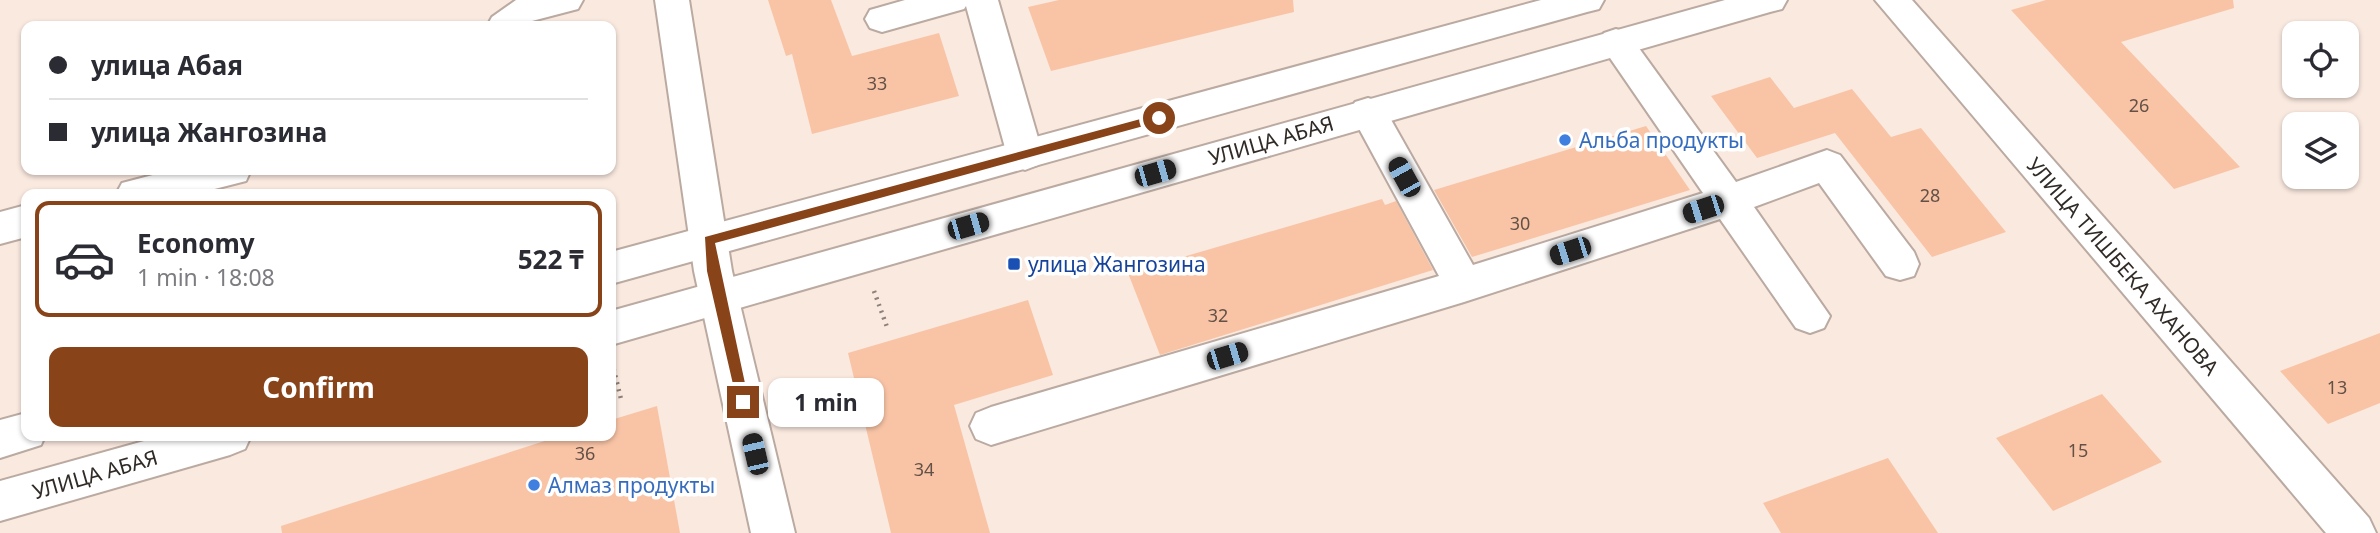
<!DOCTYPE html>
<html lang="en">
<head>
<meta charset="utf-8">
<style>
	body { margin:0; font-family:"Noto Sans",sans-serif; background:#f2f2f3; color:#2b2b33; height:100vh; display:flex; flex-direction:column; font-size:26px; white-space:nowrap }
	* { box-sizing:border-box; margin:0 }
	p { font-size:23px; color:#7c7c81 }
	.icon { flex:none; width:38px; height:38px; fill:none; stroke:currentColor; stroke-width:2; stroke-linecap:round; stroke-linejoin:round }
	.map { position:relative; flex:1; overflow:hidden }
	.side { position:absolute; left:21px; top:189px; width:595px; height:252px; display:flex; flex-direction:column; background:#fff; border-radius:14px; box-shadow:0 2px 5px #0004 }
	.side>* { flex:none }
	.top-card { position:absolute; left:21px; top:21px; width:595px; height:154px; border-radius:14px; box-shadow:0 2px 5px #0004; display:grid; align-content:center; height:154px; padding:0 28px; background:#fff }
	.controls { position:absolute; left:2282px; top:21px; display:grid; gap:14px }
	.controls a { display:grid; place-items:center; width:77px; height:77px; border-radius:14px; background:#fff; box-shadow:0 2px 5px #0004; font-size:35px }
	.end { position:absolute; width:32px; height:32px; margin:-16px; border:9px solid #884319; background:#fff; box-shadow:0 0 0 4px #fff }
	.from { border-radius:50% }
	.bubble { position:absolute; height:49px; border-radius:14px; background:#fff; box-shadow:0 2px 5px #0004; font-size:23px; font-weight:700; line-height:49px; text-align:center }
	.car { position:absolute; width:21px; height:42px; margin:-21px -10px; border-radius:9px; box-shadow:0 0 5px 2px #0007; background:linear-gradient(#222 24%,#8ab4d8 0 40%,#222 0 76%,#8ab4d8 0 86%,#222 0) }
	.top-card b { display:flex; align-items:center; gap:24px; height:66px; font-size:26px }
	.top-card b+b { border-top:2px solid #e1e1e2 }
	.top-card i { width:18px; height:18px; background:#2b2b33 }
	ul { padding:12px 0 0; list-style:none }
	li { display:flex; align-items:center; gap:21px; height:116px; margin:0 14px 10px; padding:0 14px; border:4px solid transparent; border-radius:14px }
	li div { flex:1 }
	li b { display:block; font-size:26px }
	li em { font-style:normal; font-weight:700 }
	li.selected { border-color:#884319 }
	li>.icon { width:63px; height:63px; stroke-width:1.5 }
	.action { display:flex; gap:14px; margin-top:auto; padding:14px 28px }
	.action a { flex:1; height:80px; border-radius:14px; background:#884319; color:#fff; font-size:28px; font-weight:700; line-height:80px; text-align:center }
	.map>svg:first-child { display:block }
</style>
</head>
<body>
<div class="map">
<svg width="2380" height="533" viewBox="0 0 2380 533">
	<rect width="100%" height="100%" fill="#fae9df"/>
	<path fill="#f9c4a6" d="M768,0H831L852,56L939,33L959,96L812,134L792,54L786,56Z
		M1059,0H1293L1294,12L1051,71L1028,7Z
		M2046,0H2233L2234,8L2121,42L2240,167L2174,189L2011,10Z
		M1770,77L1794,108L1852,89L1891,137L1921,128L2006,232L1932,257L1835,133L1757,158L1711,96Z
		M1646,126L1690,190L1472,257L1434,190Z
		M1382,199L1385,205L1396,201L1433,270L1160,355L1128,273Z
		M1028,300L1053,375L954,405L990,533H891L848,353Z
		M2380,333V403L2328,424L2280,371Z
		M2102,394L2162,462L2053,511L1996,438Z
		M657,406L680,533H282L281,526L560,436H611V420Z
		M1888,458L1938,533H1781L1763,503Z"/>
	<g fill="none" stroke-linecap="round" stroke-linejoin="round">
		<g stroke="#bbaaa1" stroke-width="4">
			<path id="minor" d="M516,0H583L578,9L532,21L526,26H487L492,17Z
				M655,0H689L732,271L795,533H751L694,271Z
				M905,0H998L1043,155L1038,165L1025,170L1012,165L1007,155L966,6L964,9L882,32L870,28L865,19L870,10Z
				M1875,0H1912L2369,518L2376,533H2326Z
				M1616,29L1628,33L1736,182L1827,150L1840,155L1914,252L1919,264L1914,276L1900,280L1886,276L1819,183L1754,207L1830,316L1824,328L1810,333L1796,328L1720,219L1464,302L991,445L976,439L970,426L976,413L991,407L1439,276L1350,112L1355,102L1368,98L1381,102L1473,265L1703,193L1599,42L1604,33Z
				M172,170H251L246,181L195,194H116L122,183Z
				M26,205V237L0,244V212Z"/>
		</g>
		<g stroke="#bbaaa1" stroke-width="4">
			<path id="major" d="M1541,0H1604L1599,9L1587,12L611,284V252Z
				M1725,0H1787L1782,9L1770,12L611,345V311Z
				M26,413V436H45L41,445L0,458V420Z
				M162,436H251L245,449L230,455L0,521V481Z"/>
		</g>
		<path stroke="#8c817b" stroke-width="4.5" stroke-dasharray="2 5" stroke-linecap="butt" d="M874,291L887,327
			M612,362L621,399"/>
		<use href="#minor" fill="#fff" fill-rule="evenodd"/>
		<use href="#major" fill="#fff" fill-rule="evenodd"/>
	</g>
	<path fill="#884319" d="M1159,114L1164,118L1162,121L715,243L749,402L743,407L738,406L707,271L705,237Z"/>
	<g fill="#3f7fe0" stroke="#fff" stroke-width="2.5">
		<circle cx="1565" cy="140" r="7"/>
		<circle cx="534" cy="485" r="7"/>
	</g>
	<rect fill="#1a4fb4" stroke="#fff" stroke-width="2.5" x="1007" y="257" width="14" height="14" rx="3.5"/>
	<g text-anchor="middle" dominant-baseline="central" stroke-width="7" stroke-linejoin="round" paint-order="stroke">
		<g font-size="18" fill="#635147">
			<text x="877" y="83">33</text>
			<text x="2139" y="105">26</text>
			<text x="1930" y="195">28</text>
			<text x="1520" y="223">30</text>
			<text x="1218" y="315">32</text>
			<text x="2337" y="387">13</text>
			<text x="2078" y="450">15</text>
			<text x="585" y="453">36</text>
			<text x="924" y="469">34</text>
		</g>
		<g font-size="21" fill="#312b27" stroke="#fff">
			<text transform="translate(1271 140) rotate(-16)">УЛИЦА АБАЯ</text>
			<text transform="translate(2123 266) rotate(49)">УЛИЦА ТИШБЕКА АХАНОВА</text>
			<text transform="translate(95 474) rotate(-16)">УЛИЦА АБАЯ</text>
		</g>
		<g font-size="21" fill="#366cbe" stroke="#fff" text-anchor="start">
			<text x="1579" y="140">Альба продукты</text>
			<text x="548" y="485">Алмаз продукты</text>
		</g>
		<g font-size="21" fill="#164399" stroke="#fff" text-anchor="start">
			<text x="1028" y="264">улица Жангозина</text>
		</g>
	</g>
</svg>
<div class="controls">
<a><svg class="icon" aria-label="locate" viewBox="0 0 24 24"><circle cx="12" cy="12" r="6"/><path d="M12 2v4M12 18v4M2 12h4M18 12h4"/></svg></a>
<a><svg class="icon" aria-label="layers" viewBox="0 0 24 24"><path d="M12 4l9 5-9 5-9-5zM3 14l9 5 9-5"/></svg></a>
</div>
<i class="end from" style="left:1159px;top:118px"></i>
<i class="end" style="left:743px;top:402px"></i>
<div class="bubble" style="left:768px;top:378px;width:116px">1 min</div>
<i class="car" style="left:1155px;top:173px;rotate:74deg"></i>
<i class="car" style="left:1404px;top:177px;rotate:331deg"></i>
<i class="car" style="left:1703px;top:209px;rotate:252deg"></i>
<i class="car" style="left:968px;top:226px;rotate:74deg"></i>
<i class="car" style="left:1570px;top:251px;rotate:252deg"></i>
<i class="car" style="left:1227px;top:356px;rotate:73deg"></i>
<i class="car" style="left:755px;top:454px;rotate:347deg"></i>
<div class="top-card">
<b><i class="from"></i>улица Абая</b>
<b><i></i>улица Жангозина</b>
</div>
<section class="side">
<ul>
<li class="selected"><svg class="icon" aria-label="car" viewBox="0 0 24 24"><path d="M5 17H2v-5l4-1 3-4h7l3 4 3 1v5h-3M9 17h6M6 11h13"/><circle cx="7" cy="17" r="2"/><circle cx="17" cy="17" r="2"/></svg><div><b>Economy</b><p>1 min · 18:08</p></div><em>522 ₸</em></li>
</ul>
<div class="action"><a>Confirm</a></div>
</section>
</div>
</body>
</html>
